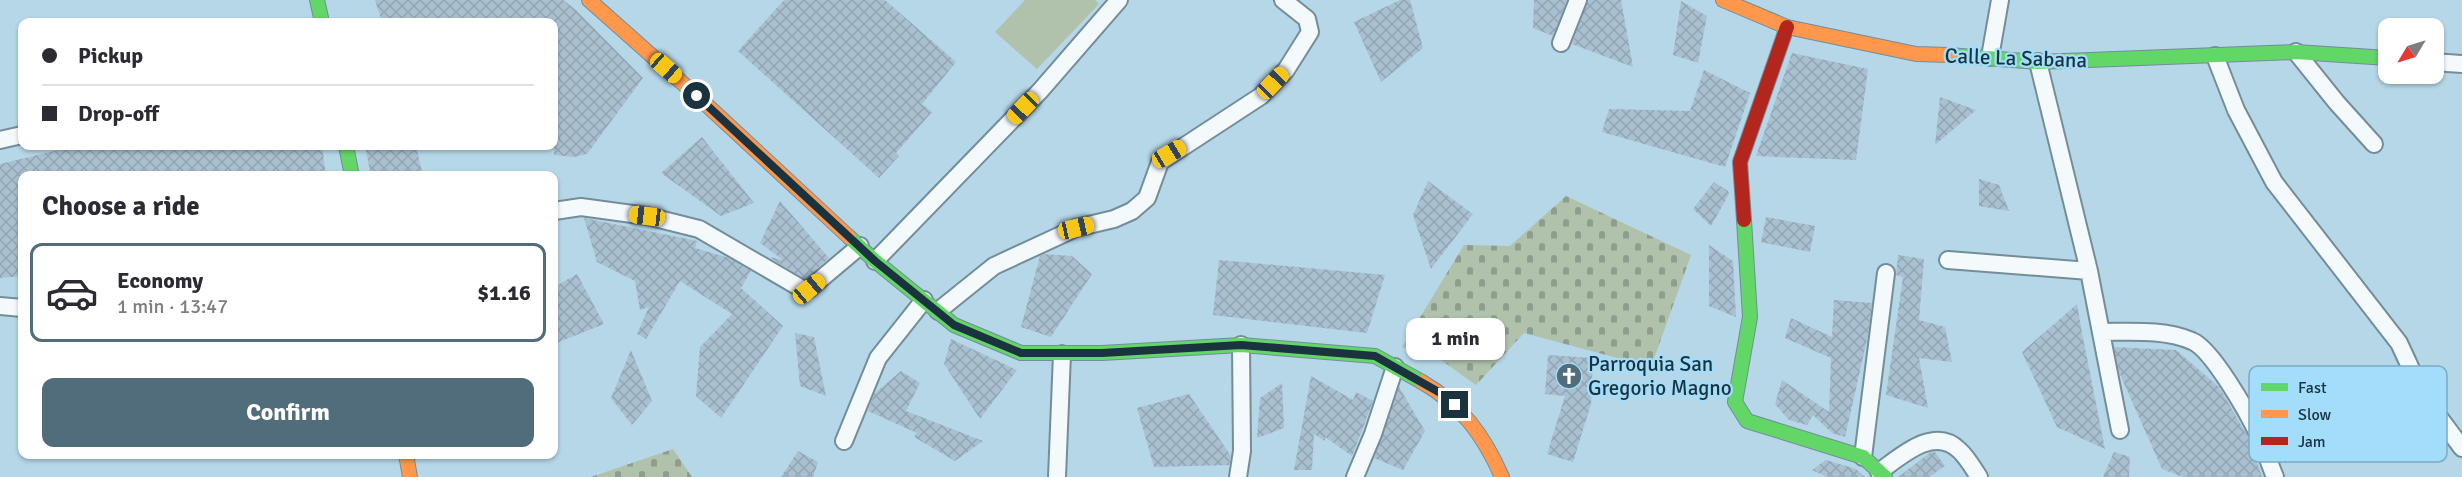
<!DOCTYPE html>
<html lang="en">
<head>
<meta charset="utf-8">
<style>
	body { margin:0; font-family:Signika,sans-serif; background:#f7f7f7; color:#2b2b33; height:100vh; display:flex; flex-direction:column; font-size:22px; white-space:nowrap }
	* { box-sizing:border-box; margin:0 }
	p { font-size:20px; color:#7c7c81 }
	.icon { flex:none; width:33px; height:33px; fill:none; stroke:currentColor; stroke-width:2; stroke-linecap:round; stroke-linejoin:round }
	.map { position:relative; flex:1; overflow:hidden }
	.sheet { position:absolute; left:18px; top:171px; width:540px; height:288px; display:flex; flex-direction:column; background:#fff; border-radius:12px; box-shadow:0 2px 4px #0004 }
	.sheet>* { flex:none }
	.guide { position:absolute; left:18px; top:18px; width:540px; height:132px; border-radius:12px; box-shadow:0 2px 4px #0004; display:grid; align-content:center; height:132px; padding:0 24px; background:#fff }
	.needle { width:39px; rotate:232deg }
	.tools { position:absolute; left:2378px; top:18px; display:grid; gap:12px }
	.tools a { display:grid; place-items:center; width:66px; height:66px; border-radius:12px; background:#fff; box-shadow:0 2px 4px #0004; font-size:30px }
	.end { position:absolute; width:27px; height:27px; margin:-14px; border:8px solid #1b333f; background:#fff; box-shadow:0 0 0 3px #fff }
	.from { border-radius:50% }
	.bubble { position:absolute; height:42px; border-radius:12px; background:#fff; box-shadow:0 2px 4px #0004; font-size:20px; font-weight:700; line-height:42px; text-align:center }
	.car { position:absolute; width:18px; height:36px; margin:-18px -9px; border-radius:8px; box-shadow:0 0 4px 2px #0007; background:linear-gradient(#f5c518 24%,#345 0 40%,#f5c518 0 76%,#345 0 86%,#f5c518 0) }
	.guide b { display:flex; align-items:center; gap:21px; height:57px; font-size:22px }
	.guide b+b { border-top:2px solid #e1e1e2 }
	.guide i { width:15px; height:15px; background:#2b2b33 }
	ul { padding:0; list-style:none }
	li { display:flex; align-items:center; gap:18px; height:99px; margin:0 12px 9px; padding:0 12px; border:3px solid transparent; border-radius:12px }
	li div { flex:1 }
	li b { display:block; font-size:22px }
	li em { font-style:normal; font-weight:700 }
	li.current { border-color:#516c7a }
	li>.icon { width:54px; height:54px; stroke-width:1.5 }
	h2 { padding:0 24px; font-size:27px; line-height:72px }
	.primary-button { display:flex; gap:12px; margin-top:auto; padding:12px 24px }
	.primary-button a { flex:1; height:69px; border-radius:12px; background:#516c7a; color:#fff; font-size:24px; font-weight:700; line-height:69px; text-align:center }
	.map>svg:first-child { display:block }
</style>
</head>
<body>
<div class="map">
<svg width="2462" height="477" viewBox="0 0 2462 477">
	<defs>
		<pattern id="cemetery-stones" width="16" height="16" patternUnits="userSpaceOnUse" patternTransform="scale(1.5)"><rect width="16" height="16" fill="#b0c1ac"/><path d="M2 7V4a2 2 0 0 1 4 0v3zM10 15v-3a2 2 0 0 1 4 0v3z" fill="#8e9d8d"/></pattern>
		<pattern id="building-cross-hatch" width="8" height="8" patternUnits="userSpaceOnUse" patternTransform="scale(1.5)"><rect width="8" height="8" fill="#a9c0d0"/><path d="M0 0l8 8M0 8l8-8" fill="none" stroke="#91a5b4"/></pattern>
	</defs>
	<rect width="100%" height="100%" fill="#b6d7e8"/>
	<path fill="#b0c1ac" d="M1025,0H1095L1099,4L1037,69L995,32Z"/>
	<path fill="url(#cemetery-stones)" d="M1566,196L1691,255L1651,367L1524,333L1476,385L1441,360L1402,347L1464,245L1510,246Z
		M673,449L692,477H591Z"/>
	<path fill="url(#building-cross-hatch)" d="M375,0H563L575,9L643,78L587,154L574,157L554,155V22H382Z
		M784,0H885L956,62L922,104L932,112L896,153L899,156L879,178L738,51Z
		M1400,0H1410L1423,48L1381,82L1354,22Z
		M1534,0H1567L1553,36L1533,28Z
		M1588,0H1621L1633,67L1572,44Z
		M1681,1L1707,16L1698,63L1673,55Z
		M1792,53L1868,69L1856,160L1756,156Z
		M1704,70L1750,93L1725,167L1602,132L1609,109L1690,111Z
		M1940,97L1976,110L1935,145Z
		M702,137L754,203L721,216L661,173Z
		M75,146H322L326,176H22V276L0,278V164Z
		M365,146H416L423,176H371Z
		M1979,179L1999,185L2009,211L1979,206Z
		M1428,181L1473,214L1431,269L1413,215Z
		M1714,182L1728,191L1729,194L1711,226L1693,209Z
		M780,201L829,258L805,279L772,259L770,257L783,260L760,243Z
		M1766,217L1815,226L1810,252L1761,242Z
		M584,218L697,241L695,248L729,258L751,271L741,288L783,326L721,418L696,396L700,347L732,314L680,281L646,339L637,334L649,307L640,310L635,281L597,262Z
		M1709,245L1733,261L1736,317L1709,306Z
		M1044,254L1072,256L1092,274L1051,337L1021,327L1040,256Z
		M1898,255L1924,259L1919,320L1945,327L1952,362L1919,358L1928,408L1886,395L1903,277L1896,275Z
		M1219,260L1385,275L1367,333L1213,315Z
		M577,274L604,324L554,344V287Z
		M1834,300L1872,303L1868,335L1845,437L1832,433L1813,415L1807,425L1789,420L1775,404L1782,380L1829,412L1831,358L1785,338L1791,318L1832,337Z
		M2077,304L2082,333L2105,449L2057,427L2022,352Z
		M795,333L814,337L826,396L800,386Z
		M951,339L1017,370L980,419L944,364Z
		M2114,347L2176,350L2219,387L2249,439L2262,477H2183L2162,469L2119,372Z
		M631,350L652,401L632,425L611,398Z
		M1548,355L1593,358L1591,404L1573,462L1547,454L1565,396L1545,394Z
		M901,371L920,383L906,411L983,441L955,461L914,437L917,433L868,411L874,394Z
		M1311,376L1353,400L1356,392L1373,401L1352,456L1325,437V441L1314,434L1312,470H1294Z
		M1282,383L1284,428L1257,438L1260,398Z
		M1399,387L1425,431L1403,470L1374,458Z
		M1189,394L1231,456L1229,465L1154,467L1137,408Z
		M798,451L818,462L813,477H781Z
		M1931,452H1935L1945,466L1929,477H1898Z
		M2114,452L2130,457L2129,477H2103Z
		M1826,460L1856,469L1865,477H1827L1812,470Z"/>
	<g fill="none" stroke-linecap="round" stroke-linejoin="round">
		<g stroke="#738d9a" stroke-width="20">
			<path id="street" d="M1561,43L1578,0
				M2296,52L2337,103L2374,144
				M2215,56L2236,110L2274,182L2399,343L2424,397L2462,448
				M1990,57L2000,0
				M2038,62L2089,271L2120,430
				M2433,62L2462,64
				M0,140L22,135
				M554,211L581,207L647,216L699,229L804,290L809,289L860,246
				M1948,260L2089,271
				M875,261L1040,91L1119,0
				M0,306L22,308
				M938,311L994,266L1076,228L1114,219L1132,211L1147,198L1160,162L1261,96L1286,70L1310,32L1307,19L1283,0
				M2101,332C2130,332 2165,329 2192,341C2212,349 2248,413 2258,434C2265,448 2269,463 2275,477
				M844,441L878,358L924,300
				M1863,457L1886,273
				M1879,472C1900,457 1934,425 1959,450C1967,457 1973,468 1979,477
				M1057,477L1062,354
				M1238,477L1242,451L1241,345
				M1355,477L1373,434L1395,367"/>
		</g>
		<g stroke="#738d9a" stroke-width="16">
			<path id="fast" d="M317,0L322,22
				M1949,55L2038,62L2296,52L2388,58
				M346,146L352,176
				M1744,220L1750,317L1735,402L1747,421L1863,457L1885,477
				M849,237L875,261L954,325L1021,353H1102L1241,345L1375,356L1422,382"/>
		</g>
		<g stroke="#738d9a" stroke-width="16">
			<path id="slow" d="M589,0L697,96L849,237
				M1723,0L1787,27L1916,54L1949,55
				M1422,382C1462,405 1484,436 1502,477
				M406,454L410,477"/>
		</g>
		<g stroke="#738d9a" stroke-width="16">
			<path id="jam" d="M1744,220L1740,162L1787,27"/>
		</g>
		<use href="#street" stroke="#f4f9fc" stroke-width="16"/>
		<use href="#fast" stroke="#63d668" stroke-width="14"/>
		<use href="#slow" stroke="#ff974d" stroke-width="14"/>
		<use href="#jam" stroke="#b3261e" stroke-width="14"/>
	</g>
	<g fill="none" stroke-linecap="round" stroke-linejoin="round">
		<path stroke="#1b333f" stroke-width="8" d="M697,96L875,261L954,325L1021,353H1102L1241,345L1375,356L1444,395L1455,405"/>
	</g>
	<defs>
		<g id="church-disc" transform="scale(1.35)"><circle r="9.5" fill="#516c7a" stroke="#a2defc"/><path d="M-1.2-6h2.4v3.5h3.3v2.4h-3.3V6h-2.4V-.1h-3.3v-2.4h3.3Z" fill="#fff"/></g>
	</defs>
	<g fill-rule="evenodd">
		<use href="#church-disc" x="1569" y="376"/>
	</g>
	<g text-anchor="middle" dominant-baseline="central" stroke-width="4.5" stroke-linejoin="round" paint-order="stroke">
		<g font-size="21" fill="#1b333f" stroke="#a2defc">
			<text transform="translate(2016 58) rotate(2)">Calle La Sabana</text>
		</g>
		<g font-size="21" fill="#1b333f" stroke="#a2defc" text-anchor="start">
			<text x="1588" y="364">Parroquia San<tspan x="1588" dy="24">Gregorio Magno</tspan></text>
		</g>
	</g>
	<rect x="2249" y="366" width="198" height="96" rx="9" fill="#a2defc" stroke="#7aabc3" stroke-width="1.5"/>
	<rect x="2261" y="383" width="27" height="8" fill="#63d668"/>
	<rect x="2261" y="410" width="27" height="8" fill="#ff974d"/>
	<rect x="2261" y="437" width="27" height="8" fill="#b3261e"/>
	<g font-size="16" fill="#1b333f">
		<text x="2298" y="393">Fast</text>
		<text x="2298" y="420">Slow</text>
		<text x="2298" y="447">Jam</text>
	</g>
</svg>
<div class="tools">
<a><svg class="needle" viewBox="-14 -14 28 28"><path d="M0-13l5 13h-10z" fill="#e53935"/><path d="M0 13l5-13h-10z" fill="#7c7c81"/></svg></a>
</div>
<i class="end from" style="left:697px;top:96px"></i>
<i class="end" style="left:1455px;top:405px"></i>
<div class="bubble" style="left:1406px;top:318px;width:99px">1 min</div>
<i class="car" style="left:666px;top:68px;rotate:131deg"></i>
<i class="car" style="left:1273px;top:83px;rotate:44deg"></i>
<i class="car" style="left:1023px;top:108px;rotate:224deg"></i>
<i class="car" style="left:1169px;top:154px;rotate:59deg"></i>
<i class="car" style="left:647px;top:216px;rotate:277deg"></i>
<i class="car" style="left:1076px;top:228px;rotate:77deg"></i>
<i class="car" style="left:809px;top:289px;rotate:50deg"></i>
<div class="guide">
<b><i class="from"></i>Pickup</b>
<b><i></i>Drop-off</b>
</div>
<section class="sheet">
<h2>Choose a ride</h2>
<ul>
<li class="current"><svg class="icon" aria-label="car" viewBox="0 0 24 24"><path d="M5 17H2v-5l4-1 3-4h7l3 4 3 1v5h-3M9 17h6M6 11h13"/><circle cx="7" cy="17" r="2"/><circle cx="17" cy="17" r="2"/></svg><div><b>Economy</b><p>1 min · 13:47</p></div><em>$1.16</em></li>
</ul>
<div class="primary-button"><a>Confirm</a></div>
</section>
</div>
</body>
</html>
